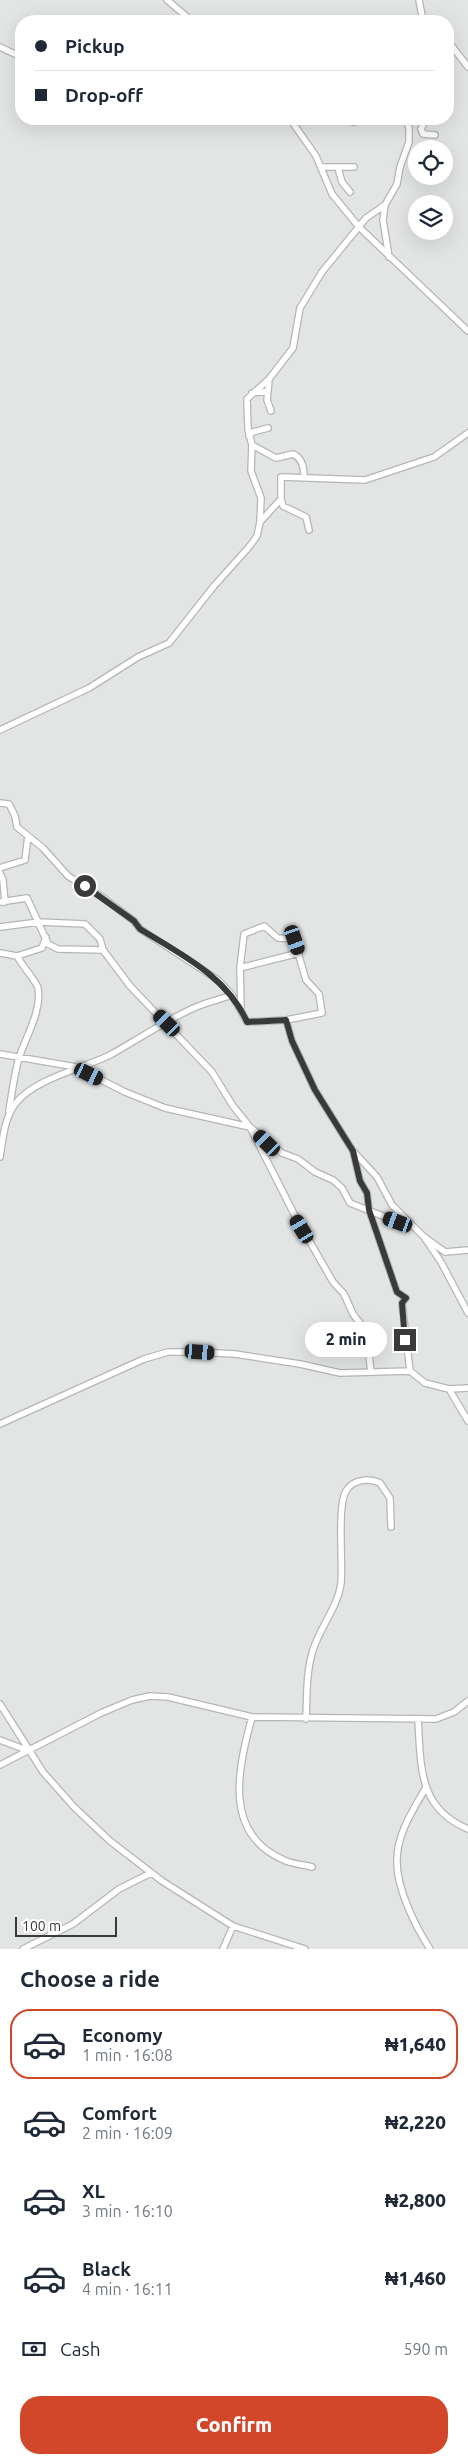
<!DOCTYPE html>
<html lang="en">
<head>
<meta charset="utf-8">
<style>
	body { margin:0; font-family:Ubuntu,sans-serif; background:#f6f6f7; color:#1f2937; height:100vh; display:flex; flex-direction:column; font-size:19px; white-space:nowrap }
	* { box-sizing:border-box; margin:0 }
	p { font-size:16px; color:#747a83 }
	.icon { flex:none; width:28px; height:28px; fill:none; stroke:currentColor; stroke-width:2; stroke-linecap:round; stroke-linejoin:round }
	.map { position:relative; height:1949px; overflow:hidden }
	.side { display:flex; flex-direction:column; background:#fff; flex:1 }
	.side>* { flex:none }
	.guide { position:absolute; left:15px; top:15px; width:439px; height:110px; border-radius:20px; box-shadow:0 5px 20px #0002; display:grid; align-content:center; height:110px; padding:0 20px; background:#fff }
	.buttons { position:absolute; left:408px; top:140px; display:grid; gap:10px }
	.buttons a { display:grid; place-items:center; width:45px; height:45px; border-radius:50%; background:#fff; box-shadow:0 5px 20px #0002; font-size:25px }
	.scale { position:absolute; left:15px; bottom:12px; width:102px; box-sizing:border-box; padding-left:5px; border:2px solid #393b3a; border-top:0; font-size:14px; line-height:18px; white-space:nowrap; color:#393b3a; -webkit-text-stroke:4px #fff; paint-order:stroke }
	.end { position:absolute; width:22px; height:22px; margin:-11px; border:6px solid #393b3a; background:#fff; box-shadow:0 0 0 2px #fff }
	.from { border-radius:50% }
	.bubble { position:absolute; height:35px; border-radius:18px; background:#fff; box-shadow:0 5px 20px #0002; font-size:16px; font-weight:800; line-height:35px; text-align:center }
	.car { position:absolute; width:15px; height:30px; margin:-15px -8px; border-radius:6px; box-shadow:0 0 4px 1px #0007; background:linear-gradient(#222 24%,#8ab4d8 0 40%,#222 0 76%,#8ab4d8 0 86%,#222 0) }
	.guide b { display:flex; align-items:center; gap:18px; height:48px; font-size:19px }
	.guide b+b { border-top:1px solid #e0e1e3 }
	.guide i { width:12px; height:12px; background:#1f2937 }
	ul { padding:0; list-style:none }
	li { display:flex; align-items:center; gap:15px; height:70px; margin:0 10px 8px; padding:0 10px; border:2px solid transparent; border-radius:20px }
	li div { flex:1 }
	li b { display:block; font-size:19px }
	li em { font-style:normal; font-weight:800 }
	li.active { border-color:#d2472a }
	li>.icon { width:45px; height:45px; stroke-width:1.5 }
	h2 { padding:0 20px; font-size:22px; line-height:60px }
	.pay { display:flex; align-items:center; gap:12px; height:55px; padding:0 20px; font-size:19px }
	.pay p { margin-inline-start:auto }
	.primary-button { display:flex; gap:10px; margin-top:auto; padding:10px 20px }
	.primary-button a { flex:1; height:58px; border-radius:20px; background:#d2472a; color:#fff; font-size:20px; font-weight:800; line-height:58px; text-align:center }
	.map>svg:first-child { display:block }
</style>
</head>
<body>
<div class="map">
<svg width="468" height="1949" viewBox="0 0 468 1949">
	<rect width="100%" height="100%" fill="#e2e5e3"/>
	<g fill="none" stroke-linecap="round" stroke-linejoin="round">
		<g stroke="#b4b7b5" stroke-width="8">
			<path id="minor" d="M167,0L192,21
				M419,0L423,21
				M448,41L468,67
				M0,47L21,57
				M290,119L316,156L332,194L359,227L468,331
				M348,119L353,122L366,119
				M421,129L423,134L435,135
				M421,129L426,119
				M321,167H354
				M338,168L342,182L350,192
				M389,257L383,220L385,205L397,184L400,167L409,142V128L406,119
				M268,391L267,400L271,411
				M252,393L268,391L269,379
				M249,436L253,432L268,428
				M252,445L251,471L261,498L260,522
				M304,476C304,468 302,458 293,454L276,458L252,445L248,429L247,399L269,379L293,348L300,308L322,272L366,218L385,205
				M281,499L283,506L306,517L309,530
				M0,730L89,688L138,657L169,643L214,586L249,547L257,536L260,522L281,499V477L365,480L434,457L468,433
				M0,803L9,804L15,816L17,827L43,848L68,876L102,897L134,921L140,929L218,980L232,995
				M0,868L25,860L28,836
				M0,873L3,880L5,902
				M0,902L27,898L48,944L58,949L103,950
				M0,927L39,922L85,924L100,939L103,950L130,986L212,1072L233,1106L250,1127L294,1214L333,1282L344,1294L353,1314L366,1331L371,1372
				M0,953L17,956C22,966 37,982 38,988C42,1011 26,1036 19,1058C14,1075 12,1093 9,1111
				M17,956L42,948L46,937
				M240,968L299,953
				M241,1007L240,968L244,934L264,926L278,938L294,939L306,980L319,994L322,1013L286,1020
				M0,1054L76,1067L125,1092L165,1108L250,1127L282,1153L298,1159L315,1172L333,1180L342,1188L350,1203L398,1222L411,1224L423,1236L445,1252L468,1250
				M353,1151L360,1181L367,1193L369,1210L397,1292L406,1298L402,1303L410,1371
				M0,1157C3,1139 4,1118 16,1103C34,1079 84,1068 110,1055C139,1039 166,1020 196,1007C208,1002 221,999 232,995L247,1022L286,1020L292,1041L315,1090L353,1151L377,1177L392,1205L411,1224
				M424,1237L441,1262L468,1313
				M449,1389L468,1388
				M0,1424L144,1359L168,1352H200L235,1354L300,1364L340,1373L410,1371L425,1383L449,1389L468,1421
				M0,1704L43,1772L74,1807L110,1841L162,1881L233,1926L305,1949
				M252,1717C238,1769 222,1835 286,1861C294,1864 304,1865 312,1867
				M306,1719C307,1696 306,1672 313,1650C320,1627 338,1607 341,1583C343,1563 337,1506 346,1491C353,1479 369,1478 380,1483L390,1498L391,1527
				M418,1719C421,1767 418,1808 468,1829
				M0,1740L29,1751
				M0,1765L101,1713L132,1700L150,1696L168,1697L252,1717L436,1719L454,1712L468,1701
				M425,1789C413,1810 397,1834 397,1860C396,1887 415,1926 430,1949
				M23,1949L73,1924L119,1889L151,1873
				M223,1949L233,1926"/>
		</g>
		<use href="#minor" stroke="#fff" stroke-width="5.5"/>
	</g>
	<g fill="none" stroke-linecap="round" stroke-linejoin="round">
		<path stroke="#393b3a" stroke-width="6" d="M85,886L134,921L140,929C180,954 227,976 247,1022L286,1020L292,1041L315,1090L353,1151L360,1181L367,1193L369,1210L397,1292L406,1298L402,1303L405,1340"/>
	</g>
</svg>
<div class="buttons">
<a><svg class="icon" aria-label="locate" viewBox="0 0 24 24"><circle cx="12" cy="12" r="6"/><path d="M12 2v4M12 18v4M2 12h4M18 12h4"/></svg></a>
<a><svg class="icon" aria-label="layers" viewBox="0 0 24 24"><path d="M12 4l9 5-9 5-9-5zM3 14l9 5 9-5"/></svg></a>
</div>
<div class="scale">100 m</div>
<i class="end from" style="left:85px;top:886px"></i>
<i class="end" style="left:405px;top:1340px"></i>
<div class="bubble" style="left:305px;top:1322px;width:82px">2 min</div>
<i class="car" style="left:295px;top:940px;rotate:161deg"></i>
<i class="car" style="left:167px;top:1023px;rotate:315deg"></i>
<i class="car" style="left:89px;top:1074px;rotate:116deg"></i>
<i class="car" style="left:267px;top:1143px;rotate:314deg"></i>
<i class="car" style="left:398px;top:1222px;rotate:290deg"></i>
<i class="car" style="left:302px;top:1229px;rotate:329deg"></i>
<i class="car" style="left:200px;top:1352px;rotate:94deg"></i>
<div class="guide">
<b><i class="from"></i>Pickup</b>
<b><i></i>Drop-off</b>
</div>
</div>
<section class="side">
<h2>Choose a ride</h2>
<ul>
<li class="active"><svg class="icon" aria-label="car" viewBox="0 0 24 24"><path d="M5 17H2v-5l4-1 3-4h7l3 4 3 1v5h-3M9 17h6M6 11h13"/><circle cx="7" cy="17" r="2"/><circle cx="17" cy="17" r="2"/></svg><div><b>Economy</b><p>1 min · 16:08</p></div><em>₦1,640</em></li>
<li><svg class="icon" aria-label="car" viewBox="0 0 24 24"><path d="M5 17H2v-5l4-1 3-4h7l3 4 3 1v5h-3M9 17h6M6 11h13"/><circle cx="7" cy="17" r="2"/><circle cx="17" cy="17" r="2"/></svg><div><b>Comfort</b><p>2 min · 16:09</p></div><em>₦2,220</em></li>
<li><svg class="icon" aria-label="car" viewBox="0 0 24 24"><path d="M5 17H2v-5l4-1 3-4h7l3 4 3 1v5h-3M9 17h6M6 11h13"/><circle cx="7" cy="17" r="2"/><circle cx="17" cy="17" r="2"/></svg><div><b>XL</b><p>3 min · 16:10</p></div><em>₦2,800</em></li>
<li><svg class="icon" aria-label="car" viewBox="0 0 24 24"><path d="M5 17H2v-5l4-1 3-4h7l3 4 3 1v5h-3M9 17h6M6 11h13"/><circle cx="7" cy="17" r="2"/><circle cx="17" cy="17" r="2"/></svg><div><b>Black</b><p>4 min · 16:11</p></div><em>₦1,460</em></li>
</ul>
<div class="pay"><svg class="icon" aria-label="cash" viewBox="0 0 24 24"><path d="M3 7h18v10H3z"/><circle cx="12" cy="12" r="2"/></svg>Cash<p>590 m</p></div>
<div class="primary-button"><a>Confirm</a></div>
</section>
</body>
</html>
